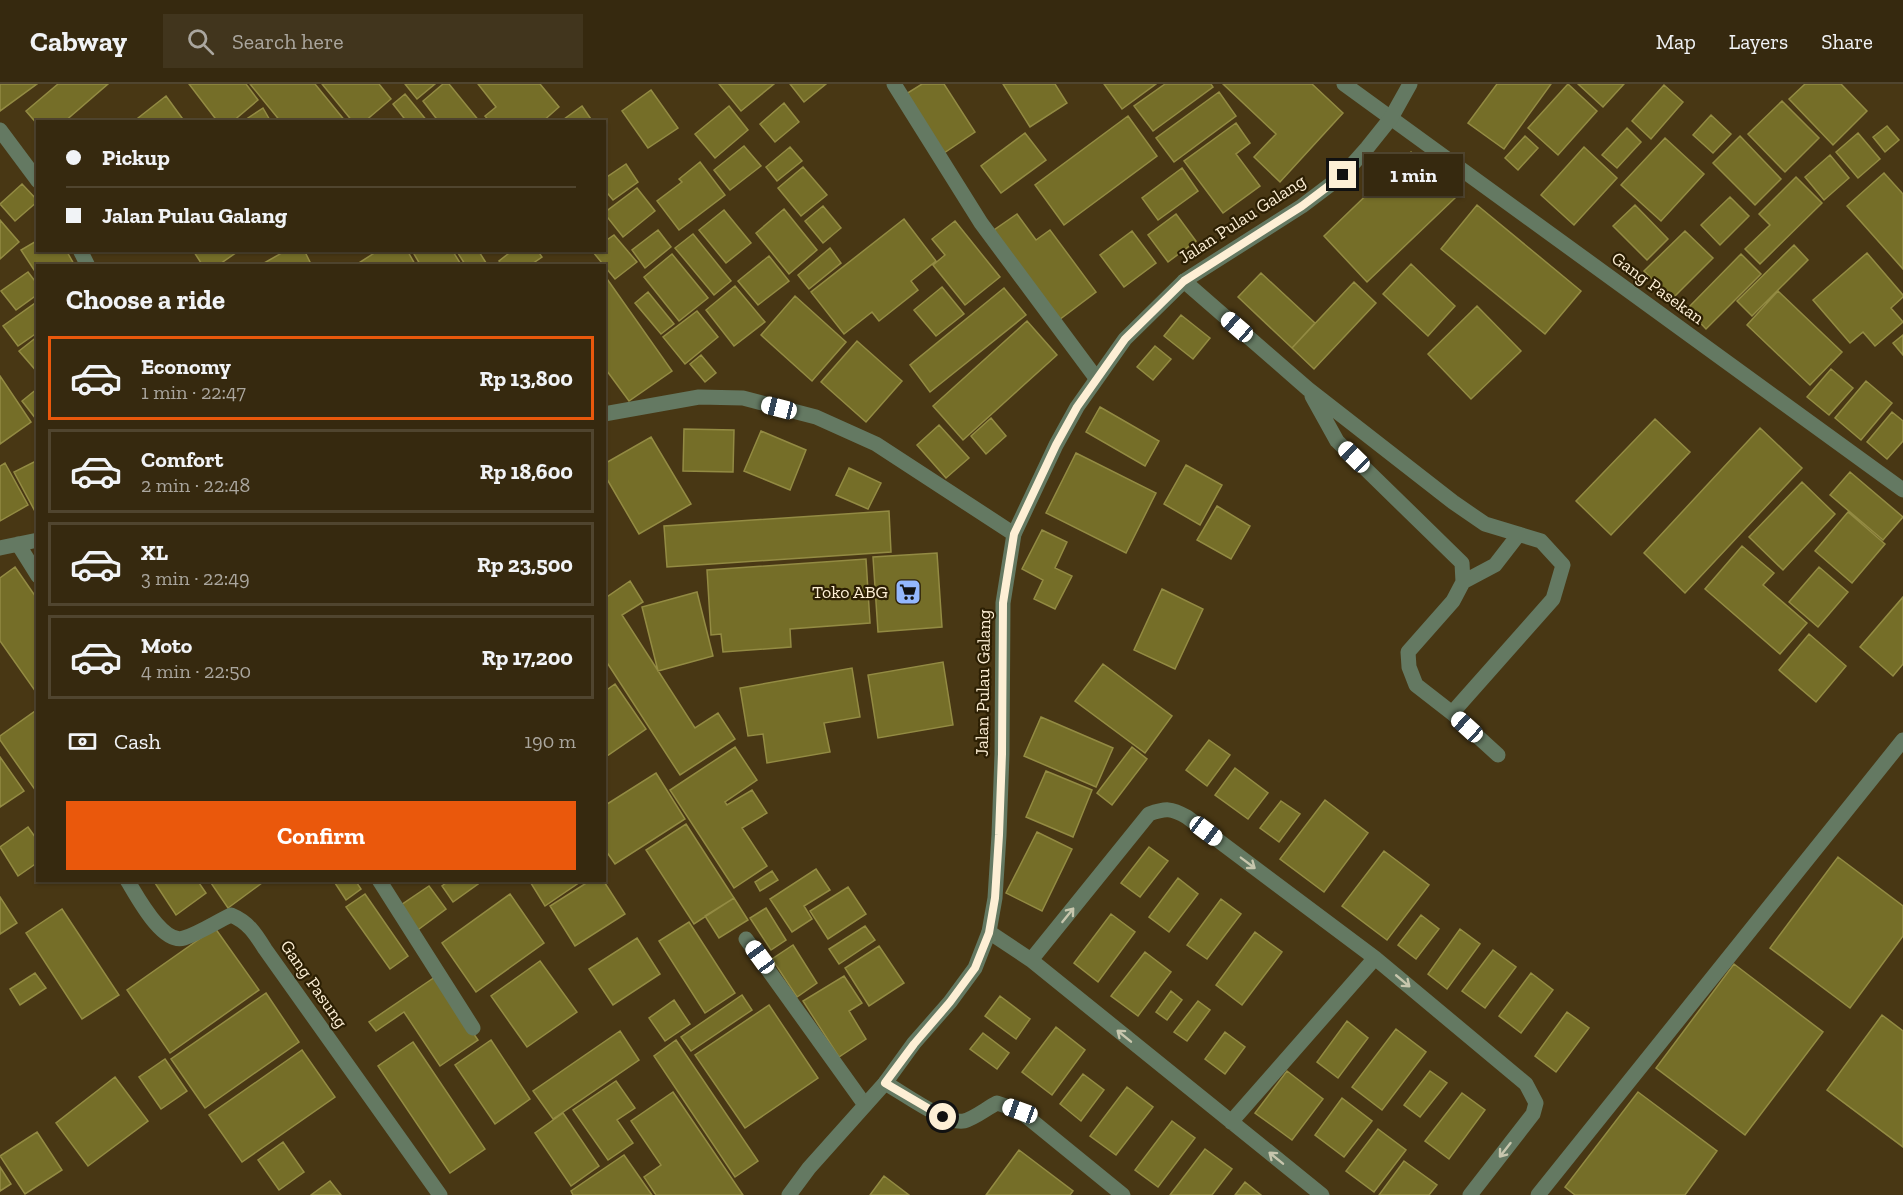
<!DOCTYPE html>
<html lang="en">
<head>
<meta charset="utf-8">
<style>
	body { margin:0; font-family:"Zilla Slab",serif; background:#41351d; color:#f1f3f6; height:100vh; display:flex; flex-direction:column; font-size:22px; white-space:nowrap }
	* { box-sizing:border-box; margin:0 }
	p { font-size:20px; color:#aaa69e }
	.icon { flex:none; width:33px; height:33px; fill:none; stroke:currentColor; stroke-width:2; stroke-linecap:round; stroke-linejoin:round }
	.map { position:relative; flex:1; overflow:hidden }
	.side { position:absolute; left:36px; top:180px; width:570px; height:618px; display:flex; flex-direction:column; background:#36290f; border-radius:0px; box-shadow:0 2px 4px #0004,0 0 0 2px #50452f }
	.side>* { flex:none }
	.banner { position:absolute; left:36px; top:36px; width:570px; height:132px; border-radius:0px; box-shadow:0 2px 4px #0004,0 0 0 2px #50452f; display:grid; align-content:center; height:132px; padding:0 30px; background:#36290f }
	.end { position:absolute; width:27px; height:27px; margin:-14px; border:8px solid #fdefd5; background:#111; box-shadow:0 0 0 3px #111 }
	.from { border-radius:50% }
	.bubble { position:absolute; height:42px; border-radius:0px; background:#36290f; box-shadow:0 2px 4px #0004,0 0 0 2px #50452f; font-size:20px; font-weight:700; line-height:42px; text-align:center }
	.car { position:absolute; width:18px; height:36px; margin:-18px -9px; border-radius:8px; box-shadow:0 0 4px 2px #0007; background:linear-gradient(#fff 24%,#345 0 40%,#fff 0 76%,#345 0 86%,#fff 0) }
	.banner b { display:flex; align-items:center; gap:21px; height:57px; font-size:22px }
	.banner b+b { border-top:2px solid #50452f }
	.banner i { width:15px; height:15px; background:#f1f3f6 }
	ul { padding:0; list-style:none }
	li { display:flex; align-items:center; gap:18px; height:84px; margin:0 12px 9px; padding:0 18px; border:3px solid #50452f; border-radius:0px }
	li div { flex:1 }
	li b { display:block; font-size:22px }
	li em { font-style:normal; font-weight:700 }
	li.selected { border-color:#ea580c }
	li>.icon { width:54px; height:54px; stroke-width:1.5 }
	h2 { padding:0 30px; font-size:27px; line-height:72px }
	.pay { display:flex; align-items:center; gap:15px; height:66px; padding:0 30px; font-size:22px }
	.pay p { margin-inline-start:auto }
	.cta { display:flex; gap:12px; margin-top:auto; padding:12px 30px }
	.cta a { flex:1; height:69px; border-radius:0px; background:#ea580c; color:#fff; font-size:24px; font-weight:700; line-height:69px; text-align:center }
	header { display:flex; align-items:center; gap:36px; box-sizing:border-box; height:84px; padding:0 30px; background:#36290f; border-bottom:2px solid #50452f }
	header strong { font-size:28px }
	nav { display:flex; gap:33px; margin-inline-start:auto; font-size:21px }
	.search { width:420px; height:54px; background:#41351d; display:flex; align-items:center; gap:15px; box-sizing:border-box; padding:0 21px; border-radius:0px; color:#aaa69e; font-size:22px }
	.map>svg:first-child { display:block }
</style>
</head>
<body>
<header>
<strong>Cabway</strong>
<div class="search"><svg class="icon" aria-label="search" viewBox="0 0 24 24"><circle cx="10" cy="10" r="6"/><path d="M15 15l6 6"/></svg>Search here</div>
<nav><a>Map</a><a>Layers</a><a>Share</a></nav>
</header>
<div class="map">
<svg width="1903" height="1111" viewBox="0 0 1903 1111">
	<rect width="100%" height="100%" fill="#483714"/>
	<path fill="#756e28" stroke="#938b43" stroke-width="1.5" d="M0,0H37L0,27Z
		M58,0H108L64,38H38V41L26,27Z
		M189,0H246L258,16L232,38H218Z
		M250,0H315L346,38H281Z
		M322,0H379L391,15L364,38H353Z
		M405,0H435L417,15Z
		M443,0H449L480,38H439L423,17Z
		M478,0H540L559,23L542,38H490L485,32L496,23Z
		M719,0H774L741,27Z
		M790,0H826L804,18Z
		M922,0H944L975,48L944,69L906,10Z
		M1003,0H1055L1067,19L1030,43Z
		M1104,0H1156L1122,25Z
		M1165,0H1211L1213,3L1153,47L1134,22Z
		M1223,0H1312L1343,29L1280,98L1254,73L1276,50Z
		M1497,0H1551L1504,65L1468,39Z
		M1568,0L1597,27L1558,71L1528,44Z
		M1578,0H1624L1603,23Z
		M1805,0H1841L1867,27L1833,61L1789,15Z
		M1664,1L1683,18L1651,55L1632,37Z
		M651,6L678,44L648,64L622,27Z
		M1219,8L1236,32L1174,78L1156,54Z
		M405,10L428,38H407L393,20Z
		M166,12L185,38H133Z
		M1782,17L1819,54L1785,88L1748,50Z
		M784,19L799,38L775,58L760,40Z
		M582,22L593,38H560Z
		M729,22L748,46L715,74L695,50Z
		M263,24L271,38H242Z
		M1711,31L1731,50L1713,69L1693,51Z
		M1128,32L1157,72L1064,141L1035,101Z
		M1236,39L1250,59L1236,70L1260,102L1223,129L1184,77Z
		M1887,42L1899,56L1885,68L1873,53Z
		M1627,44L1641,58L1617,84L1602,71Z
		M1025,49L1046,76L1001,109L981,82Z
		M1858,49L1880,75L1858,94L1836,68Z
		M1525,52L1538,64L1518,86L1505,74Z
		M1740,52L1781,95L1755,121L1713,79Z
		M1665,54L1704,90L1661,137L1621,101Z
		M744,62L761,82L730,106L714,86Z
		M790,63L802,77L777,97L766,83Z
		M1584,63L1617,94L1574,141L1541,111Z
		M1411,68L1455,114L1367,198L1324,152Z
		M1830,71L1849,94L1824,116L1805,93Z
		M700,78L725,111L679,146L657,117L682,98L679,95Z
		M626,80L638,98L613,116L604,105V95Z
		M803,83L827,111L801,132L778,104Z
		M1182,84L1198,107L1158,136L1142,114Z
		M1884,89L1903,110V185L1847,122Z
		M1796,93L1822,119L1760,180L1745,165L1770,141L1759,130Z
		M22,100L38,117L15,137L0,120Z
		M637,104L655,127L623,153L604,129Z
		M1730,113L1749,132L1720,161L1701,141Z
		M1477,121L1581,207L1545,250L1441,165Z
		M1635,121L1668,155L1647,176L1613,142Z
		M823,122L841,144L823,159L805,137Z
		M784,125L817,166L789,190L756,149Z
		M724,126L751,159L726,179L699,146Z
		M1017,130L1036,156L1050,146L1096,208L1059,236L994,146Z
		M1176,130L1196,157L1168,178L1148,151Z
		M904,135L936,177L911,197L918,206L879,237L872,228L844,250L811,208Z
		M0,136L19,158L0,175Z
		M955,137L1000,193L965,221L933,181L945,171L932,155Z
		M658,146L671,163L645,184L632,166Z
		M1132,147L1156,179L1124,203L1100,171Z
		M1685,147L1713,174L1672,215L1644,187Z
		M693,150L731,197L714,211L675,164Z
		M614,151L637,178L615,195L593,168L604,166V158Z
		M38,156V166H66L75,182H38V192L21,166Z
		M1794,161L1808,176L1752,232L1737,217Z
		M830,164L841,179L809,205L798,191Z
		M197,166H240L217,182H203L194,168Z
		M287,166H304L312,182H266L264,179Z
		M379,166H407L416,182H354Z
		M419,166H452L462,182H421L414,170Z
		M456,166H478L488,182H466Z
		M513,166H537L542,173L529,182H502L499,177Z
		M1867,169L1903,211V213L1891,224L1903,238L1875,262L1863,248L1850,259L1813,216Z
		M672,170L708,214L679,237L644,193Z
		M1741,170L1761,190L1706,245L1687,225Z
		M769,172L789,197L758,221L738,197Z
		M1411,180L1455,222L1428,252L1383,210Z
		M28,188L38,201V210L16,226L1,207Z
		M1261,189L1315,239L1292,264L1238,213Z
		M605,192L672,287L629,317L604,283Z
		M1354,198L1376,219L1314,285L1292,264Z
		M735,202L765,238L734,262L706,226Z
		M942,203L964,230L936,252L914,226Z
		M1004,204L1026,231L930,308L910,281Z
		M1778,207L1842,268L1810,301L1747,241Z
		M648,208L674,240L661,250L635,219Z
		M795,212L846,258L812,297L761,251Z
		M38,217V248L18,262L3,242Z
		M1477,222L1521,267L1471,315L1428,270Z
		M697,227L718,253L685,280L663,253Z
		M1181,231L1210,254L1193,275L1164,252Z
		M1027,237L1057,271L963,356L933,322Z
		M1903,251V271L1893,259Z
		M38,252V289L19,267Z
		M857,257L902,297L866,338L821,298Z
		M1155,262L1171,275L1153,296L1137,283Z
		M701,271L716,289L705,298L690,280Z
		M1831,285L1853,304L1829,331L1807,313Z
		M0,292L31,338L0,360Z
		M1866,297L1892,319L1861,356L1835,334Z
		M38,304V334L36,335L22,317Z
		M1100,323L1159,357L1145,382L1086,348Z
		M1892,328L1903,337V357L1887,375L1867,358Z
		M991,334L1006,352L986,370L971,352Z
		M1655,335L1690,368L1611,451L1576,417Z
		M939,341L969,374L946,394L917,361Z
		M1760,344L1802,384L1685,509L1644,469Z
		M684,345L734,346L733,388L683,387Z
		M761,347L806,366L790,406L744,387Z
		M651,353L691,420L639,450L604,390V380Z
		M1076,369L1156,409L1126,469L1046,429Z
		M38,376V433L14,388Z
		M5,379L28,421L0,437V382Z
		M1186,381L1222,401L1200,441L1164,420Z
		M849,384L881,399L868,425L836,411Z
		M1850,388L1903,433L1883,456L1830,411Z
		M1802,398L1835,430L1783,486L1749,453Z
		M1217,422L1250,442L1231,475L1197,456Z
		M889,427L891,468L667,483L664,442Z
		M1848,428L1885,460L1852,499L1815,467Z
		M1042,446L1067,458L1055,484L1072,492L1055,525L1034,515L1043,496L1022,485Z
		M1742,462L1774,489L1763,501L1807,539L1780,570L1705,505Z
		M937,469L942,543L878,548L873,473Z
		M866,475L870,539L790,545L791,563L723,568L721,550L711,551L707,486Z
		M15,483L38,516V611L0,557V494Z
		M1819,483L1848,508L1818,543L1789,518Z
		M630,497L643,518L622,531L695,644L718,629L735,655L680,691L604,574V515Z
		M1162,505L1203,525L1175,585L1134,566Z
		M697,508L713,572L658,587L642,523Z
		M1903,513V580L1893,592L1860,563Z
		M1809,550L1846,582L1816,618L1779,586Z
		M943,578L953,641L878,654L868,591Z
		M1103,580L1172,632L1145,669L1075,617Z
		M852,584L860,633L824,639L830,668L767,679L763,650L748,652L740,604Z
		M615,600L646,645L604,674V608Z
		M38,625V710L0,656V652Z
		M1041,633L1113,664L1096,703L1024,672Z
		M1209,656L1230,671L1207,702L1186,686Z
		M735,663L757,696L725,718L727,721L752,706L767,729L742,744L767,782L734,804L670,706Z
		M1132,663L1147,675L1112,721L1097,709Z
		M0,673L24,707L0,723Z
		M1235,684L1268,709L1248,735L1215,711Z
		M1046,687L1092,706L1073,753L1026,733Z
		M656,689L685,735L615,780L604,764V722Z
		M1325,716L1368,749L1324,808L1280,775Z
		M1281,717L1300,730L1279,758L1260,744Z
		M686,740L734,814L694,840L646,766Z
		M28,743L38,757V778L18,792L0,763Z
		M1037,748L1072,765L1042,827L1006,809Z
		M1149,763L1168,777L1140,813L1121,799Z
		M1384,767L1429,801L1387,856L1342,822Z
		M1838,773L1903,822V852L1850,924L1770,864Z
		M816,785L830,806L804,822L812,835L792,848L770,815Z
		M772,787L778,796L760,807L755,798Z
		M1178,794L1198,810L1169,848L1149,833Z
		M153,796H197L206,809L176,831Z
		M209,796H266L228,824Z
		M333,796H355L361,805L346,816Z
		M450,796H475L478,800L453,818L442,802Z
		M529,796H583L545,822Z
		M591,796H603L625,830L575,862L550,822Z
		M429,802L446,825L415,848L398,823Z
		M848,803L866,830L828,855L810,827Z
		M365,810L408,872L390,885L346,823Z
		M510,810L544,859L476,908L442,859Z
		M0,813L17,839L0,850Z
		M734,814L748,836L719,854L705,832Z
		M1221,815L1241,830L1207,875L1187,861Z
		M766,824L786,856L771,866L750,834Z
		M62,825L119,911L82,935L26,849Z
		M1111,830L1135,848L1098,898L1074,879Z
		M1421,831L1439,845L1416,875L1398,861Z
		M689,838L735,909L705,929L659,857Z
		M865,842L875,856L839,880L829,865Z
		M215,844L259,906L170,969L127,906Z
		M1460,845L1480,860L1447,905L1428,890Z
		M1255,848L1282,868L1242,921L1216,901Z
		M637,854L660,890L613,921L589,885Z
		M793,861L817,899L797,913L772,875Z
		M879,862L904,899L869,922L845,884Z
		M1493,866L1516,883L1485,924L1462,907Z
		M1145,868L1171,888L1138,932L1111,912Z
		M540,877L577,928L527,963L491,912Z
		M1734,880L1823,948L1745,1051L1656,984Z
		M35,889L46,904L20,921L10,905Z
		M1531,889L1553,906L1521,949L1499,932Z
		M844,892L862,919L849,927L866,955L839,973L803,917Z
		M435,893L478,956L440,982L404,928L376,947L369,938Z
		M1171,907L1182,916L1167,936L1156,928Z
		M266,909L299,958L205,1024L171,975Z
		M742,911L752,926L691,967L681,953Z
		M1000,912L1030,935L1016,955L985,932Z
		M674,916L690,940L665,957L649,934Z
		M1198,917L1210,926L1187,957L1174,948Z
		M769,921L818,994L745,1044L695,971Z
		M1567,928L1589,944L1556,988L1535,972Z
		M1882,931L1903,947V1063L1827,1006Z
		M1347,937L1368,954L1338,994L1317,978Z
		M1056,943L1085,966L1052,1011L1022,988Z
		M1396,945L1426,968L1382,1026L1352,1003Z
		M620,947L639,976L553,1035L533,1007Z
		M1225,948L1245,963L1225,990L1205,975Z
		M983,949L1009,969L997,985L970,965Z
		M491,956L530,1015L495,1040L455,981Z
		M676,956L758,1077L735,1093L654,972Z
		M413,958L485,1065L450,1089L378,982Z
		M302,966L335,1013L242,1078L209,1031Z
		M165,975L187,1007L161,1025L139,993Z
		M1287,987L1323,1015L1292,1056L1255,1029Z
		M1430,987L1447,999L1420,1033L1404,1021Z
		M1083,990L1104,1006L1081,1037L1060,1020Z
		M115,993L148,1037L88,1082L56,1039Z
		M616,997L635,1024L617,1036L633,1059L608,1076L573,1026Z
		M1127,1003L1153,1023L1116,1071L1090,1052Z
		M673,1008L743,1111H656L644,1093L661,1081L631,1037Z
		M1638,1008L1717,1067L1685,1111H1575L1565,1103Z
		M1462,1009L1485,1026L1449,1075L1425,1057Z
		M1342,1014L1372,1037L1344,1073L1315,1051Z
		M563,1029L599,1082L571,1102L535,1049Z
		M1172,1037L1195,1054L1158,1103L1135,1086Z
		M1378,1045L1406,1066L1374,1108L1346,1087Z
		M37,1048L62,1086L25,1110L0,1072Z
		M283,1058L304,1088L279,1106L258,1076Z
		M1205,1065L1232,1085L1212,1111H1170Z
		M1019,1066L1073,1107L1070,1111H986Z
		M624,1071L652,1111H573L571,1107Z
		M1404,1077L1437,1101L1429,1111H1379Z
		M0,1083L11,1100L0,1107Z
		M884,1092L909,1111H870Z
		M330,1097L341,1111H311Z
		M1245,1098L1261,1111H1235Z"/>
	<g fill="none" stroke-linecap="round" stroke-linejoin="round">
		<path stroke="#647962" stroke-width="15" d="M1184,197L1308,305L1453,418L1485,440L1541,457L1563,481L1553,515L1452,629
			M1312,312L1337,357L1462,479L1463,498L1453,517L1408,568L1409,583L1416,601L1452,629L1498,671
			M1463,498L1495,481L1519,450"/>
		<path stroke="#647962" stroke-width="15" d="M894,0L981,139L1096,294
			M1344,0L1903,406
			M0,46L38,97
			M80,166L88,182
			M604,330L699,313L743,314L816,333L876,360L1014,450
			M18,460L38,492
			M0,464L38,456
			M127,796C137,812 162,861 184,854C200,849 216,838 231,831C248,838 255,849 265,865L440,1111
			M379,796L473,944
			M989,848L1031,876L1322,1111
			M746,855L865,1021
			M1031,876L1149,730C1166,724 1171,724 1187,733L1375,874L1526,1000L1536,1019L1533,1030L1470,1111
			M885,999C902,1008 946,1041 964,1037C975,1034 987,1024 997,1019L1020,1027L1123,1111
			M1231,1038L1375,874
			M1538,1111L1903,656"/>
		<path stroke="#647962" stroke-width="15" d="M789,1111L809,1084L885,999L914,959L950,918L975,884L989,848L995,814L999,751L1002,670L1003,519L1014,450L1056,361L1077,323L1125,255L1184,197L1302,122L1343,91L1367,64L1391,34L1410,0"/>
	</g>
	<defs><path id="oneway-shaft" d="M-6 0H5M1.5-3L5.5 0L1.5 3" fill="none" stroke-width="1.6" stroke-linecap="round" stroke-linejoin="round" transform="scale(1.5)"/></defs>
	<g stroke="#c7c6ad">
		<use href="#oneway-shaft" transform="translate(1248 779) rotate(37)"/>
		<use href="#oneway-shaft" transform="translate(1068 831) rotate(-51)"/>
		<use href="#oneway-shaft" transform="translate(1403 897) rotate(40)"/>
		<use href="#oneway-shaft" transform="translate(1124 952) rotate(-141)"/>
		<use href="#oneway-shaft" transform="translate(1505 1066) rotate(128)"/>
		<use href="#oneway-shaft" transform="translate(1276 1074) rotate(-141)"/>
	</g>
	<g fill="none" stroke-linecap="round" stroke-linejoin="round">
		<path stroke="#fdefd5" stroke-width="8" d="M943,1033L885,999L914,960L950,918L975,884L989,849L995,814L999,751L1002,670L1003,519L1014,450L1056,361L1077,323L1125,255L1184,197L1302,122L1343,91"/>
	</g>
	<defs>
		<g id="supermarket-square" transform="scale(1.35)"><rect x="-9" y="-9" width="18" height="18" rx="4" fill="#93b7fd" stroke="#2c1f03"/><path d="M-6-5.5h2.5l.6 2H6L4.5 2H-2.5L-4.4-4H-6ZM-1.5 3.2a1.3 1.3 0 1 0 .1 0ZM3 3.2a1.3 1.3 0 1 0 .1 0Z" fill="#111"/></g>
	</defs>
	<g fill-rule="evenodd">
		<use href="#supermarket-square" x="908" y="508"/>
	</g>
	<g text-anchor="middle" dominant-baseline="central" stroke-width="4.5" stroke-linejoin="round" paint-order="stroke">
		<g font-size="18" fill="#fdefd5" stroke="#2c1f03">
			<text transform="translate(1242 135) rotate(-33)">Jalan Pulau Galang</text>
			<text transform="translate(1658 204) rotate(36)">Gang Pasekan</text>
			<text transform="translate(983 599) rotate(-89)">Jalan Pulau Galang</text>
			<text transform="translate(314 900) rotate(55)">Gang Pasung</text>
		</g>
		<g font-size="18" fill="#fdefd5" stroke="#2c1f03" text-anchor="end">
			<text x="888" y="508">Toko ABG</text>
		</g>
	</g>
</svg>
<i class="end from" style="left:943px;top:1033px"></i>
<i class="end" style="left:1343px;top:91px"></i>
<div class="bubble" style="left:1364px;top:70px;width:99px">1 min</div>
<i class="car" style="left:1237px;top:243px;rotate:311deg"></i>
<i class="car" style="left:779px;top:324px;rotate:284deg"></i>
<i class="car" style="left:1354px;top:373px;rotate:314deg"></i>
<i class="car" style="left:1467px;top:643px;rotate:312deg"></i>
<i class="car" style="left:1206px;top:747px;rotate:127deg"></i>
<i class="car" style="left:760px;top:873px;rotate:324deg"></i>
<i class="car" style="left:1020px;top:1027px;rotate:290deg"></i>
<div class="banner">
<b><i class="from"></i>Pickup</b>
<b><i></i>Jalan Pulau Galang</b>
</div>
<section class="side">
<h2>Choose a ride</h2>
<ul>
<li class="selected"><svg class="icon" aria-label="car" viewBox="0 0 24 24"><path d="M5 17H2v-5l4-1 3-4h7l3 4 3 1v5h-3M9 17h6M6 11h13"/><circle cx="7" cy="17" r="2"/><circle cx="17" cy="17" r="2"/></svg><div><b>Economy</b><p>1 min · 22:47</p></div><em>Rp 13,800</em></li>
<li><svg class="icon" aria-label="car" viewBox="0 0 24 24"><path d="M5 17H2v-5l4-1 3-4h7l3 4 3 1v5h-3M9 17h6M6 11h13"/><circle cx="7" cy="17" r="2"/><circle cx="17" cy="17" r="2"/></svg><div><b>Comfort</b><p>2 min · 22:48</p></div><em>Rp 18,600</em></li>
<li><svg class="icon" aria-label="car" viewBox="0 0 24 24"><path d="M5 17H2v-5l4-1 3-4h7l3 4 3 1v5h-3M9 17h6M6 11h13"/><circle cx="7" cy="17" r="2"/><circle cx="17" cy="17" r="2"/></svg><div><b>XL</b><p>3 min · 22:49</p></div><em>Rp 23,500</em></li>
<li><svg class="icon" aria-label="car" viewBox="0 0 24 24"><path d="M5 17H2v-5l4-1 3-4h7l3 4 3 1v5h-3M9 17h6M6 11h13"/><circle cx="7" cy="17" r="2"/><circle cx="17" cy="17" r="2"/></svg><div><b>Moto</b><p>4 min · 22:50</p></div><em>Rp 17,200</em></li>
</ul>
<div class="pay"><svg class="icon" aria-label="cash" viewBox="0 0 24 24"><path d="M3 7h18v10H3z"/><circle cx="12" cy="12" r="2"/></svg>Cash<p>190 m</p></div>
<div class="cta"><a>Confirm</a></div>
</section>
</div>
</body>
</html>
